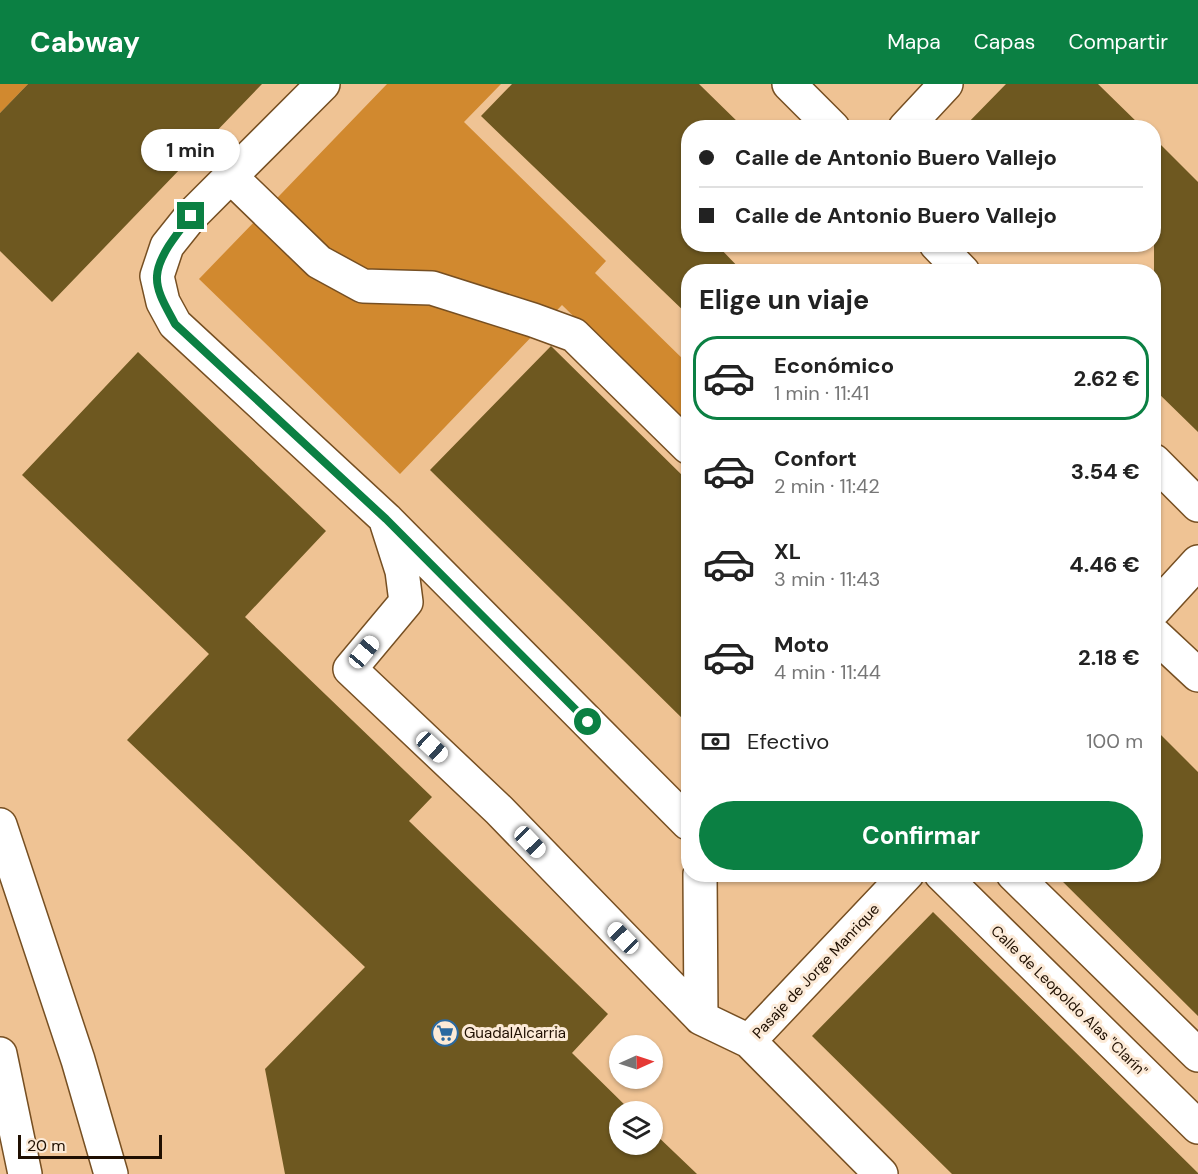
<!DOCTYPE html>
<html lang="es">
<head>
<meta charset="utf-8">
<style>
	body { margin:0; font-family:"DM Sans",sans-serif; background:#f6f6f6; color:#222; height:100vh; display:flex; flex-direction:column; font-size:22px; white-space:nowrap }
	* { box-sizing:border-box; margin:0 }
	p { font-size:20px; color:#767676 }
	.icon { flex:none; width:33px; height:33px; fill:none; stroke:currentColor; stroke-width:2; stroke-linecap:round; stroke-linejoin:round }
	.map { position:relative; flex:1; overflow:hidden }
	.panel { position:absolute; left:681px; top:180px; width:480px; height:618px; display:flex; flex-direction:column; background:#fff; border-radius:24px; box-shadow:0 2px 4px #0004 }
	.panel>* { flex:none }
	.top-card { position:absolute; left:681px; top:36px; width:480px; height:132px; border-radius:24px; box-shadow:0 2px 4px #0004; display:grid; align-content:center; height:132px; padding:0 18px; background:#fff }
	.needle { width:39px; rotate:87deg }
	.fabs { position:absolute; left:609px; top:951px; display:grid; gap:12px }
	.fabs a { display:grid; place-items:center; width:54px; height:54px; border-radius:50%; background:#fff; box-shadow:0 2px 4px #0004; font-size:30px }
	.scale { position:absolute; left:18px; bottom:15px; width:144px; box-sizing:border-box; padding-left:6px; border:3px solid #1f0f01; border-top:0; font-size:16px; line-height:21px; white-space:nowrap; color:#1f0f01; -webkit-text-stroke:4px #fcead7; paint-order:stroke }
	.end { position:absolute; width:27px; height:27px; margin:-14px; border:8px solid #0b8043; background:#fff; box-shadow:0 0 0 3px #fff }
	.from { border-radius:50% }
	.bubble { position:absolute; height:42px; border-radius:21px; background:#fff; box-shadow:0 2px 4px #0004; font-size:20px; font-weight:700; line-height:42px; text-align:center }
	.car { position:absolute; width:18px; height:36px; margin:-18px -9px; border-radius:8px; box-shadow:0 0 4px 2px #0007; background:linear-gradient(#fff 24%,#345 0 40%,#fff 0 76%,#345 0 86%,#fff 0) }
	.top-card b { display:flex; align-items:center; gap:21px; height:57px; font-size:22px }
	.top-card b+b { border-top:2px solid #e0e0e0 }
	.top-card i { width:15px; height:15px; background:#222 }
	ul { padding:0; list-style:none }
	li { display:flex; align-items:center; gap:18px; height:84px; margin:0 12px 9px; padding:0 6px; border:3px solid transparent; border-radius:24px }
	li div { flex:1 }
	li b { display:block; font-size:22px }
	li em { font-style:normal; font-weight:700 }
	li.selected { border-color:#0b8043 }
	li>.icon { width:54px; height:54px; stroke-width:1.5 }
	h2 { padding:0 18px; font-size:27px; line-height:72px }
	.pay { display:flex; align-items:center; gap:15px; height:66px; padding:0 18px; font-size:22px }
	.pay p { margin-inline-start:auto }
	.cta { display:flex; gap:12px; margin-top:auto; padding:12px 18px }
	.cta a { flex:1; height:69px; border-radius:36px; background:#0b8043; color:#fff; font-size:24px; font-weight:700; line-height:69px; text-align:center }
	header { display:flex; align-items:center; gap:36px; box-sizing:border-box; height:84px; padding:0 30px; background:#0b8043; color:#fff }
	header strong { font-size:28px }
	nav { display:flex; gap:33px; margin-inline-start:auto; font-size:21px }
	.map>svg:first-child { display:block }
</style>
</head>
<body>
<header>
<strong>Cabway</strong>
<nav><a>Mapa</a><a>Capas</a><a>Compartir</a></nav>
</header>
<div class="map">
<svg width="1198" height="1090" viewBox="0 0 1198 1090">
	<rect width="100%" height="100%" fill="#efc394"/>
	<path fill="#d1892f" d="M0,0H28L0,29Z
		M387,0H501L464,38L606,177L595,189L688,280V344L562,221L400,390L199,195Z"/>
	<path fill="#6e5820" d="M28,0H262L52,218L0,167V29Z
		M512,0H699L744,44H688V160H716L743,188H688V231L481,32Z
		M1006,0H1098L1143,44H963Z
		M1154,54L1198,98V348L1154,305Z
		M551,262L688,397V640L430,386Z
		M138,268L326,447L245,533L432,713L409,737L608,930L572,969L632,1028H620V1060H652V1047L697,1090H285L265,985L365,883L127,656L209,570L22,391Z
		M1154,644L1198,688V932L1055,790H1154Z
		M933,828L1198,1089V1090H952L812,952Z"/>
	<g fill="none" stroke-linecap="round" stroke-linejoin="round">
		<g stroke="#764f22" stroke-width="36">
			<path id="minor" d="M323,0L191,132L167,162L157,192L163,218L175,240L386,435L688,739
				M789,0L833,44
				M905,44L946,0
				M230,92L319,178L363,202L432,204L533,236L574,251L688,363
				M936,160L963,188
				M1154,377L1198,421
				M387,440L402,487L406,518L350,585L499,726L701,934
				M1154,526L1198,478
				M1154,550L1198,591
				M700,790L701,934L749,957L881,1090
				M941,790L1198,1043
				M1013,790L1198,971
				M749,957L907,790"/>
		</g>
		<g stroke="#764f22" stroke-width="36">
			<path id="highway" d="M0,741L78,976L111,1090
				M0,970L25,1090"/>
		</g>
		<use href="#minor" stroke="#fff" stroke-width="33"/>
		<use href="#highway" stroke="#fff" stroke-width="33"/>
	</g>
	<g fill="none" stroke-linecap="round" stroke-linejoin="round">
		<path stroke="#0b8043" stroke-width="8" d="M191,132C179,147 158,172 157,192C156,209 168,226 175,240L386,435L588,638"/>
	</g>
	<defs>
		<g id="supermarket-ring" transform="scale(1.35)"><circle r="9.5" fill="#fcead7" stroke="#2a69a0" stroke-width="1.5"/><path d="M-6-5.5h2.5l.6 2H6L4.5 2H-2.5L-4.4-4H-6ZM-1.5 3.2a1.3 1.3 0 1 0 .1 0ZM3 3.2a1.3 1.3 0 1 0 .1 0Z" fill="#2a69a0"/></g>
	</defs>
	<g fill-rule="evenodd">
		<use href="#supermarket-ring" x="445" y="949"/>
	</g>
	<g text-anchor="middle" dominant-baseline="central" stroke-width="6" stroke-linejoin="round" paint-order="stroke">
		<g font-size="15" fill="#1f0f01" stroke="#fcead7">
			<text transform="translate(816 887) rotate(-47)">Pasaje de Jorge Manrique</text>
			<text transform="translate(1069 917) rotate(44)">Calle de Leopoldo Alas "Clarín"</text>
		</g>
		<g font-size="15" fill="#1f0f01" stroke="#fcead7" text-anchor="start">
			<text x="464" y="949">GuadalAlcarria</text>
		</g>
	</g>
</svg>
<div class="fabs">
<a><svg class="needle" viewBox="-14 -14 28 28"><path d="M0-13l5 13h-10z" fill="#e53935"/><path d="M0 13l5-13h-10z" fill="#767676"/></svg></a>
<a><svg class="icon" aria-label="layers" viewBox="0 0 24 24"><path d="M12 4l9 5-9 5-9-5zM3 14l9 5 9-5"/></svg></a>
</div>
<div class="scale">20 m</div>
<i class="end from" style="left:588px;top:638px"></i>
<i class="end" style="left:191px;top:132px"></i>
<div class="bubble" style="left:141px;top:45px;width:99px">1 min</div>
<i class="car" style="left:364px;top:568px;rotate:40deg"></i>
<i class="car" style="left:432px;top:663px;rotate:133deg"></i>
<i class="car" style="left:530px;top:758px;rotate:136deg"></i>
<i class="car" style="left:623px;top:854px;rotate:316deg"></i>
<div class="top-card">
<b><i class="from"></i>Calle de Antonio Buero Vallejo</b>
<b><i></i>Calle de Antonio Buero Vallejo</b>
</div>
<section class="panel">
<h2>Elige un viaje</h2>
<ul>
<li class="selected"><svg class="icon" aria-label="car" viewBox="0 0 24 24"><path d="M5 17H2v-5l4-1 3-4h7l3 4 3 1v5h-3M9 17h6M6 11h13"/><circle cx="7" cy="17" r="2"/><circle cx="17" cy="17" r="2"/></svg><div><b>Económico</b><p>1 min · 11:41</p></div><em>2.62 €</em></li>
<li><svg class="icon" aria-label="car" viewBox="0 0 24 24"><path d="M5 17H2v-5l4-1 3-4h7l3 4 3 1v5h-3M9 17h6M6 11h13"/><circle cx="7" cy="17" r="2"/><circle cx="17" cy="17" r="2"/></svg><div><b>Confort</b><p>2 min · 11:42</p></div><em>3.54 €</em></li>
<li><svg class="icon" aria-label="car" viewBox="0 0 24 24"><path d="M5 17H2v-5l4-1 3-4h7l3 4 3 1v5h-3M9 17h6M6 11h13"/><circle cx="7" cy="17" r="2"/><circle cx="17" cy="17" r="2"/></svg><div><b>XL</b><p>3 min · 11:43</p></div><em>4.46 €</em></li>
<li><svg class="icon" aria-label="car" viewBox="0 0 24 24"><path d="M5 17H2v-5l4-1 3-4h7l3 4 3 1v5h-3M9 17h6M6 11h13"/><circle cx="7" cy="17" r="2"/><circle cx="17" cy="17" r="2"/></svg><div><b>Moto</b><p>4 min · 11:44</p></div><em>2.18 €</em></li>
</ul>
<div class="pay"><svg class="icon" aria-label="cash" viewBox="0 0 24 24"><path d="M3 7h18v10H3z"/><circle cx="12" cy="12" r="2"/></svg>Efectivo<p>100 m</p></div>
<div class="cta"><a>Confirmar</a></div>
</section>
</div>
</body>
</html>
